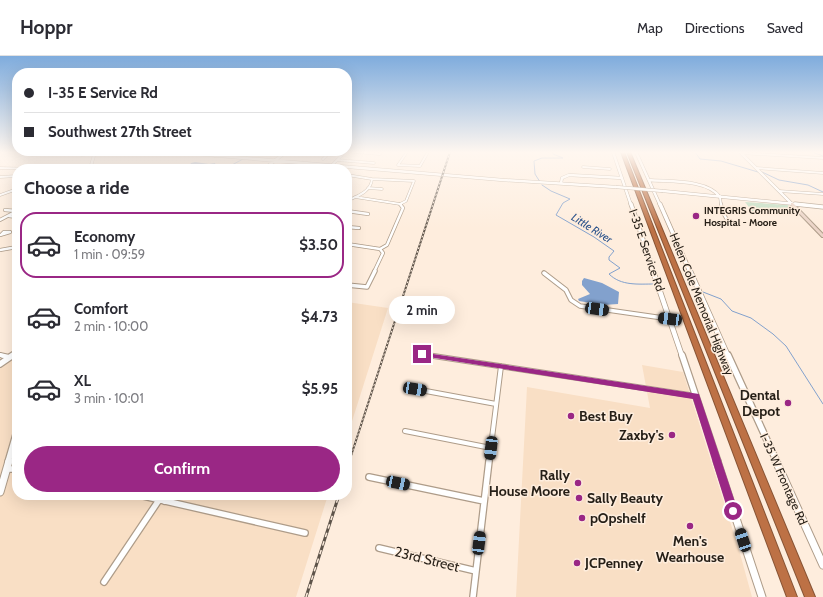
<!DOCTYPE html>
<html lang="en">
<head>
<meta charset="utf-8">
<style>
	body { margin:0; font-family:Cabin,sans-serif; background:#f7f7f7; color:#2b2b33; height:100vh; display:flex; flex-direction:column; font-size:15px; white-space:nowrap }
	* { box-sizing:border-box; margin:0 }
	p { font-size:13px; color:#7c7c81 }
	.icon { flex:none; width:22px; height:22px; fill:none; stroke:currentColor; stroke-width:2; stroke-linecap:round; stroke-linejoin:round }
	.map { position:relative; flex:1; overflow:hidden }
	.drawer { position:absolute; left:12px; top:108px; width:340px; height:336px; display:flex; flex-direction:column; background:#fff; border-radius:16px; box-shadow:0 4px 16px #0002 }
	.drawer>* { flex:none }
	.banner { position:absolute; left:12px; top:12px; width:340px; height:88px; border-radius:16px; box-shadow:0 4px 16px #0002; display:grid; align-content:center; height:88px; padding:0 12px; background:#fff }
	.end { position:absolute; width:18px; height:18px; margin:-9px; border:5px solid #9a2785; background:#fff; box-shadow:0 0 0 2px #fff }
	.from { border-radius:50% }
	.bubble { position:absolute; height:28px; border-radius:14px; background:#fff; box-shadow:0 4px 16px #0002; font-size:13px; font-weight:700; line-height:28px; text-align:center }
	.car { position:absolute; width:12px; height:24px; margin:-12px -6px; border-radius:5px; box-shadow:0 0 3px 1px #0007; background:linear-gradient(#222 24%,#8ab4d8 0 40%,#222 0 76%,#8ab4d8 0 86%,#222 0) }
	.banner b { display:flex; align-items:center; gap:14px; height:38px; font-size:15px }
	.banner b+b { border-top:1px solid #e1e1e2 }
	.banner i { width:10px; height:10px; background:#2b2b33 }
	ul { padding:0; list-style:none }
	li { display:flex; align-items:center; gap:12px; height:66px; margin:0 8px 6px; padding:0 4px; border:2px solid transparent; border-radius:16px }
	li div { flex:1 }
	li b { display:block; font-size:15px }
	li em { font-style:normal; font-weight:700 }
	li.active { border-color:#9a2785 }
	li>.icon { width:36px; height:36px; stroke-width:1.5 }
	h2 { padding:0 12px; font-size:18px; line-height:48px }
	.primary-button { display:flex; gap:8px; margin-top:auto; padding:8px 12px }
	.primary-button a { flex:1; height:46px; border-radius:24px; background:#9a2785; color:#fff; font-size:16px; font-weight:700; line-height:46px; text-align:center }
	header { display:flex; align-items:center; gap:24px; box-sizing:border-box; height:56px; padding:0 20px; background:#fff; border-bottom:1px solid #e1e1e2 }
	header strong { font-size:19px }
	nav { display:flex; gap:22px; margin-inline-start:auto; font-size:14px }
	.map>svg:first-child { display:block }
</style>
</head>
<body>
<header>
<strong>Hoppr</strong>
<nav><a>Map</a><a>Directions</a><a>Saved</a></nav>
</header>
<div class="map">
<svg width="823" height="541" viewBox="0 0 823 541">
	<rect width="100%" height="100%" fill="#feeddd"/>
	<path fill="#f9dfc5" d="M347,246L388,252L347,381Z
		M17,300V439H328L296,541H0V313Z
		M642,309L683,316L739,494L752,541H516L527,331L650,352Z"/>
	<path fill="#c1ddc2" d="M745,146L787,149L790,150L798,159L752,155Z"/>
	<path fill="#82a1cd" d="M195,106L209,108L215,107L216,110L214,113H194L193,111H168L190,109L191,107Z
		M584,222L602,227L619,236L618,248L603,249L579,245L578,243L590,238L582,229V225Z"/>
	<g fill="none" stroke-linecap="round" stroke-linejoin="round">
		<path stroke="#82a1cd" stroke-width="1" d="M695,96L700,103L721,105L758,116
			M812,96L823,100
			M245,102L250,98L262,96
			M216,111L230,110L243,103
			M762,116L779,124L808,129L823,136
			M540,126L535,118L534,105L542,102H563L553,98V96
			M542,129L551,135L570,143L563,147L556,159L594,181L614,195L609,201V204L620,212L609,218C621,230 638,228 654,228
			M703,236L721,243L732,255L751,262L773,278L786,290L823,348"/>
		<g stroke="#ae9c89" stroke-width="3">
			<path id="minor-far4" d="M355,96L380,98
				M407,96L398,109L420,110L428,96
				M741,97L823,102
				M82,99L95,97
				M215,100L223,96
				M323,103L330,96
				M337,104L374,107
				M583,111L610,113
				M0,112L36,113
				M756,112L823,117
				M69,113L74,110
				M328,113L345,96
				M347,119L372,123L414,125L406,145L400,148L401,149
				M0,121L17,120
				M368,132L382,133
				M779,135L823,138
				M0,139L17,133
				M355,141L400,148
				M720,141L721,149
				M347,145C357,140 371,136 372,123"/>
		</g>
		<g stroke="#ae9c89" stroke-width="4">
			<path id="minor-far3" d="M721,148L722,155L730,169
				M5,154L16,155
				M347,155L368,158
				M9,160L17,161
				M0,164L17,155
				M347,171L359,172
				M0,179L10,176H4L2,178
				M347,188L380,193
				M380,193L387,189L403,152L400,148
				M0,194L17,191
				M374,216L383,197L380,193"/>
		</g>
		<g stroke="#ae9c89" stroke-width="5.5">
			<path id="minor-far2" d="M544,217L566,234L571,244L580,250L670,263
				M347,229L367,231L375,215
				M422,298L433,300
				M0,299L3,300"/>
		</g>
		<g stroke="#ae9c89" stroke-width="6">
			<path id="minor-far1" d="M0,299L9,301
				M427,299L696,340
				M415,333L496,348
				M405,375L491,392
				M489,406L501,310"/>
		</g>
		<g stroke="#ae9c89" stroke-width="8">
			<path id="minor" d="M7,413H17
				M369,421L484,445
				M139,439L305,477
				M164,445L168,439
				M379,492L476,515
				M104,526L159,444
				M473,541L489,405"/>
		</g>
		<g stroke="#ae9c89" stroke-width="3.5">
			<path id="tertiary-far4" d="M173,96L503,124L616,131
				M613,96L631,149
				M636,96L660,149
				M740,96L792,148
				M90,113L95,96
				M264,113L286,96
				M649,124C669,126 707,123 720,141
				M561,127L562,122L569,119L622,122
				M663,135L805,149"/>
		</g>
		<g stroke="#ae9c89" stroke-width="5">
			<path id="tertiary-far3" d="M631,148L654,216
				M660,148L690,216
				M795,148L823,151"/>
		</g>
		<g stroke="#ae9c89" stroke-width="6">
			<path id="tertiary-far2" d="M653,215L682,300
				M690,215L728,300
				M12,300L17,296"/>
		</g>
		<g stroke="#ae9c89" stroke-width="8">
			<path id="tertiary-far1" d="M682,299L718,406
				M728,299L777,406
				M0,308L13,299
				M8,406L17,375"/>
		</g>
		<g stroke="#ae9c89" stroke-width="9">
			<path id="tertiary" d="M717,405L762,541
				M776,405L823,509
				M0,436L9,405"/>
		</g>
		<g stroke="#ae9c89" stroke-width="2">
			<path id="secondary" d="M791,147H793L823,178V181H822L791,149Z"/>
		</g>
		<g stroke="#885435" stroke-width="2">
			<path id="motorway" d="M621,96H624L797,541H787Z
				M627,96H630L815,541H805Z"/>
		</g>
		<use href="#minor-far4" stroke="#fff" stroke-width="2"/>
		<use href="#minor-far3" stroke="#fff" stroke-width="2.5"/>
		<use href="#minor-far2" stroke="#fff" stroke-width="3.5"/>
		<use href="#minor-far1" stroke="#fff" stroke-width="4"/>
		<use href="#minor" stroke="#fff" stroke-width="5.5"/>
		<use href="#tertiary-far4" stroke="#fff" stroke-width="2.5"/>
		<use href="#tertiary-far3" stroke="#fff" stroke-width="3.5"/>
		<use href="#tertiary-far2" stroke="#fff" stroke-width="4.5"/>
		<use href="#tertiary-far1" stroke="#fff" stroke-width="5.5"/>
		<use href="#tertiary" stroke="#fff" stroke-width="7"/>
		<use href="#secondary" fill="#ebd4c7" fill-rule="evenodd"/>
		<use href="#motorway" fill="#bd7145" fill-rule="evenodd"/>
		<g stroke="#5e544a" stroke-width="2">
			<path id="rail-far1" d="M349,406L450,96"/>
		</g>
		<g stroke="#5e544a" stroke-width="3">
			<path id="rail" d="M347,414L350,405
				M306,541L339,439"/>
		</g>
		<use href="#rail-far1" stroke="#feeddd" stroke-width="1" stroke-dasharray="2" stroke-linecap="butt"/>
		<use href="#rail" stroke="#feeddd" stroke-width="1.5" stroke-dasharray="4.5" stroke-linecap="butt"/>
		<g stroke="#ae9c89" stroke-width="3.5" stroke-linecap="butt">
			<path id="tertiary-bridge" d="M616,131L663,135"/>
		</g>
		<use href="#tertiary-bridge" stroke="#fff" stroke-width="2.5"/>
	</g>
	<linearGradient id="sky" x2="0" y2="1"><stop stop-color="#7facdd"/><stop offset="0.56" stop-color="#fff7f0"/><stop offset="1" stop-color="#fff7f0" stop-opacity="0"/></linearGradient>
	<rect width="823" height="172" fill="url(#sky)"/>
	<path fill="#9a2785" d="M420,296L699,338L738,455L737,458L733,459L730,458L728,455L693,343L422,300H420Z"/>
	<g fill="#9a2785" stroke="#feeddd" stroke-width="1.5">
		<circle cx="696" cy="160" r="4"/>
		<circle cx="788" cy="347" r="4"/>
		<circle cx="571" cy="360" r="4"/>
		<circle cx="672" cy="379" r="4"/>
		<circle cx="578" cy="427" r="4"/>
		<circle cx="579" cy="442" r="4"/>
		<circle cx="582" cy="462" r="4"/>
		<circle cx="690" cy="470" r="4"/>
		<circle cx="577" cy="507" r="4"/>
	</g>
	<g text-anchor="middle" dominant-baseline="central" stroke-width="3" stroke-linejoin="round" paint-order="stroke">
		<g font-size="10" font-weight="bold" fill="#261f17" stroke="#feeddd" text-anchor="start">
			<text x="704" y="154">INTEGRIS Community<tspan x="704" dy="12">Hospital - Moore</tspan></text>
		</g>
		<g font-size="11" font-style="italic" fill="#2a528b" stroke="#feeddd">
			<text transform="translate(592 172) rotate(32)">Little River</text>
		</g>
		<g font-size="12" fill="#261f17" stroke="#feeddd">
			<text transform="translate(647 194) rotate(71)">I-35 E Service Rd</text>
			<text transform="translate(702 248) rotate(68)">Helen Cole Memorial Highway</text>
			<text transform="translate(784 423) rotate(66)">I-35 W Frontage Rd</text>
		</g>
		<g font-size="14" font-weight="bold" fill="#261f17" stroke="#feeddd" text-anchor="start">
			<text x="780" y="339" text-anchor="end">Dental<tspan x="780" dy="16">Depot</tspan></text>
			<text x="579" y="360">Best Buy</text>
			<text x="664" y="379" text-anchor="end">Zaxby's</text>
			<text x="570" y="419" text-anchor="end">Rally<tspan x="570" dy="16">House Moore</tspan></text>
			<text x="587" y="442">Sally Beauty</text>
			<text x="590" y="462">pOpshelf</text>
			<text x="690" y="485" text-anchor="middle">Men's<tspan x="690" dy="16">Wearhouse</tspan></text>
			<text x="585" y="507">JCPenney</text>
		</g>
		<g font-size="14" fill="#261f17" stroke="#feeddd">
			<text transform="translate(427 503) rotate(14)">23rd Street</text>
		</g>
	</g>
</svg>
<i class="end from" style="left:733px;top:455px"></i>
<i class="end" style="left:422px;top:298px"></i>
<div class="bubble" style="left:389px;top:240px;width:66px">2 min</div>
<i class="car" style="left:597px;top:253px;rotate:98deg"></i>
<i class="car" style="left:670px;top:263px;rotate:277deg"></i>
<i class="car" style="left:415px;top:333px;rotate:100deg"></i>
<i class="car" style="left:491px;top:392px;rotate:187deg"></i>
<i class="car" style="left:398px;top:427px;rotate:102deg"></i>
<i class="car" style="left:743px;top:484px;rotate:342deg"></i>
<i class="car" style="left:479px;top:487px;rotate:7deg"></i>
<div class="banner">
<b><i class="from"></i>I-35 E Service Rd</b>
<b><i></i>Southwest 27th Street</b>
</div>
<section class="drawer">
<h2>Choose a ride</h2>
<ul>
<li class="active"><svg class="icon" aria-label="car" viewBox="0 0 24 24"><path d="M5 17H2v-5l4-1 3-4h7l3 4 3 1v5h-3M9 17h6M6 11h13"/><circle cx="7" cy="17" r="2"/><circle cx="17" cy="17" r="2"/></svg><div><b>Economy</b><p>1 min · 09:59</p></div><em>$3.50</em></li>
<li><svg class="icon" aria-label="car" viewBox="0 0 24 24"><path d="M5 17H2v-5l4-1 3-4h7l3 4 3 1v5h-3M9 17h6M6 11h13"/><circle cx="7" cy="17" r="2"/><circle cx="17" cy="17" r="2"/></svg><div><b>Comfort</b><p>2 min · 10:00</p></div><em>$4.73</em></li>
<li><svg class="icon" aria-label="car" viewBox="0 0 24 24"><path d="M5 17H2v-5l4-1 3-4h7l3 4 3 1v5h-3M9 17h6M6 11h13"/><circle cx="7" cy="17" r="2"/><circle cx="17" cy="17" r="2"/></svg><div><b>XL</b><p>3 min · 10:01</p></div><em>$5.95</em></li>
</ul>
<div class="primary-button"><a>Confirm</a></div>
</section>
</div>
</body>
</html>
